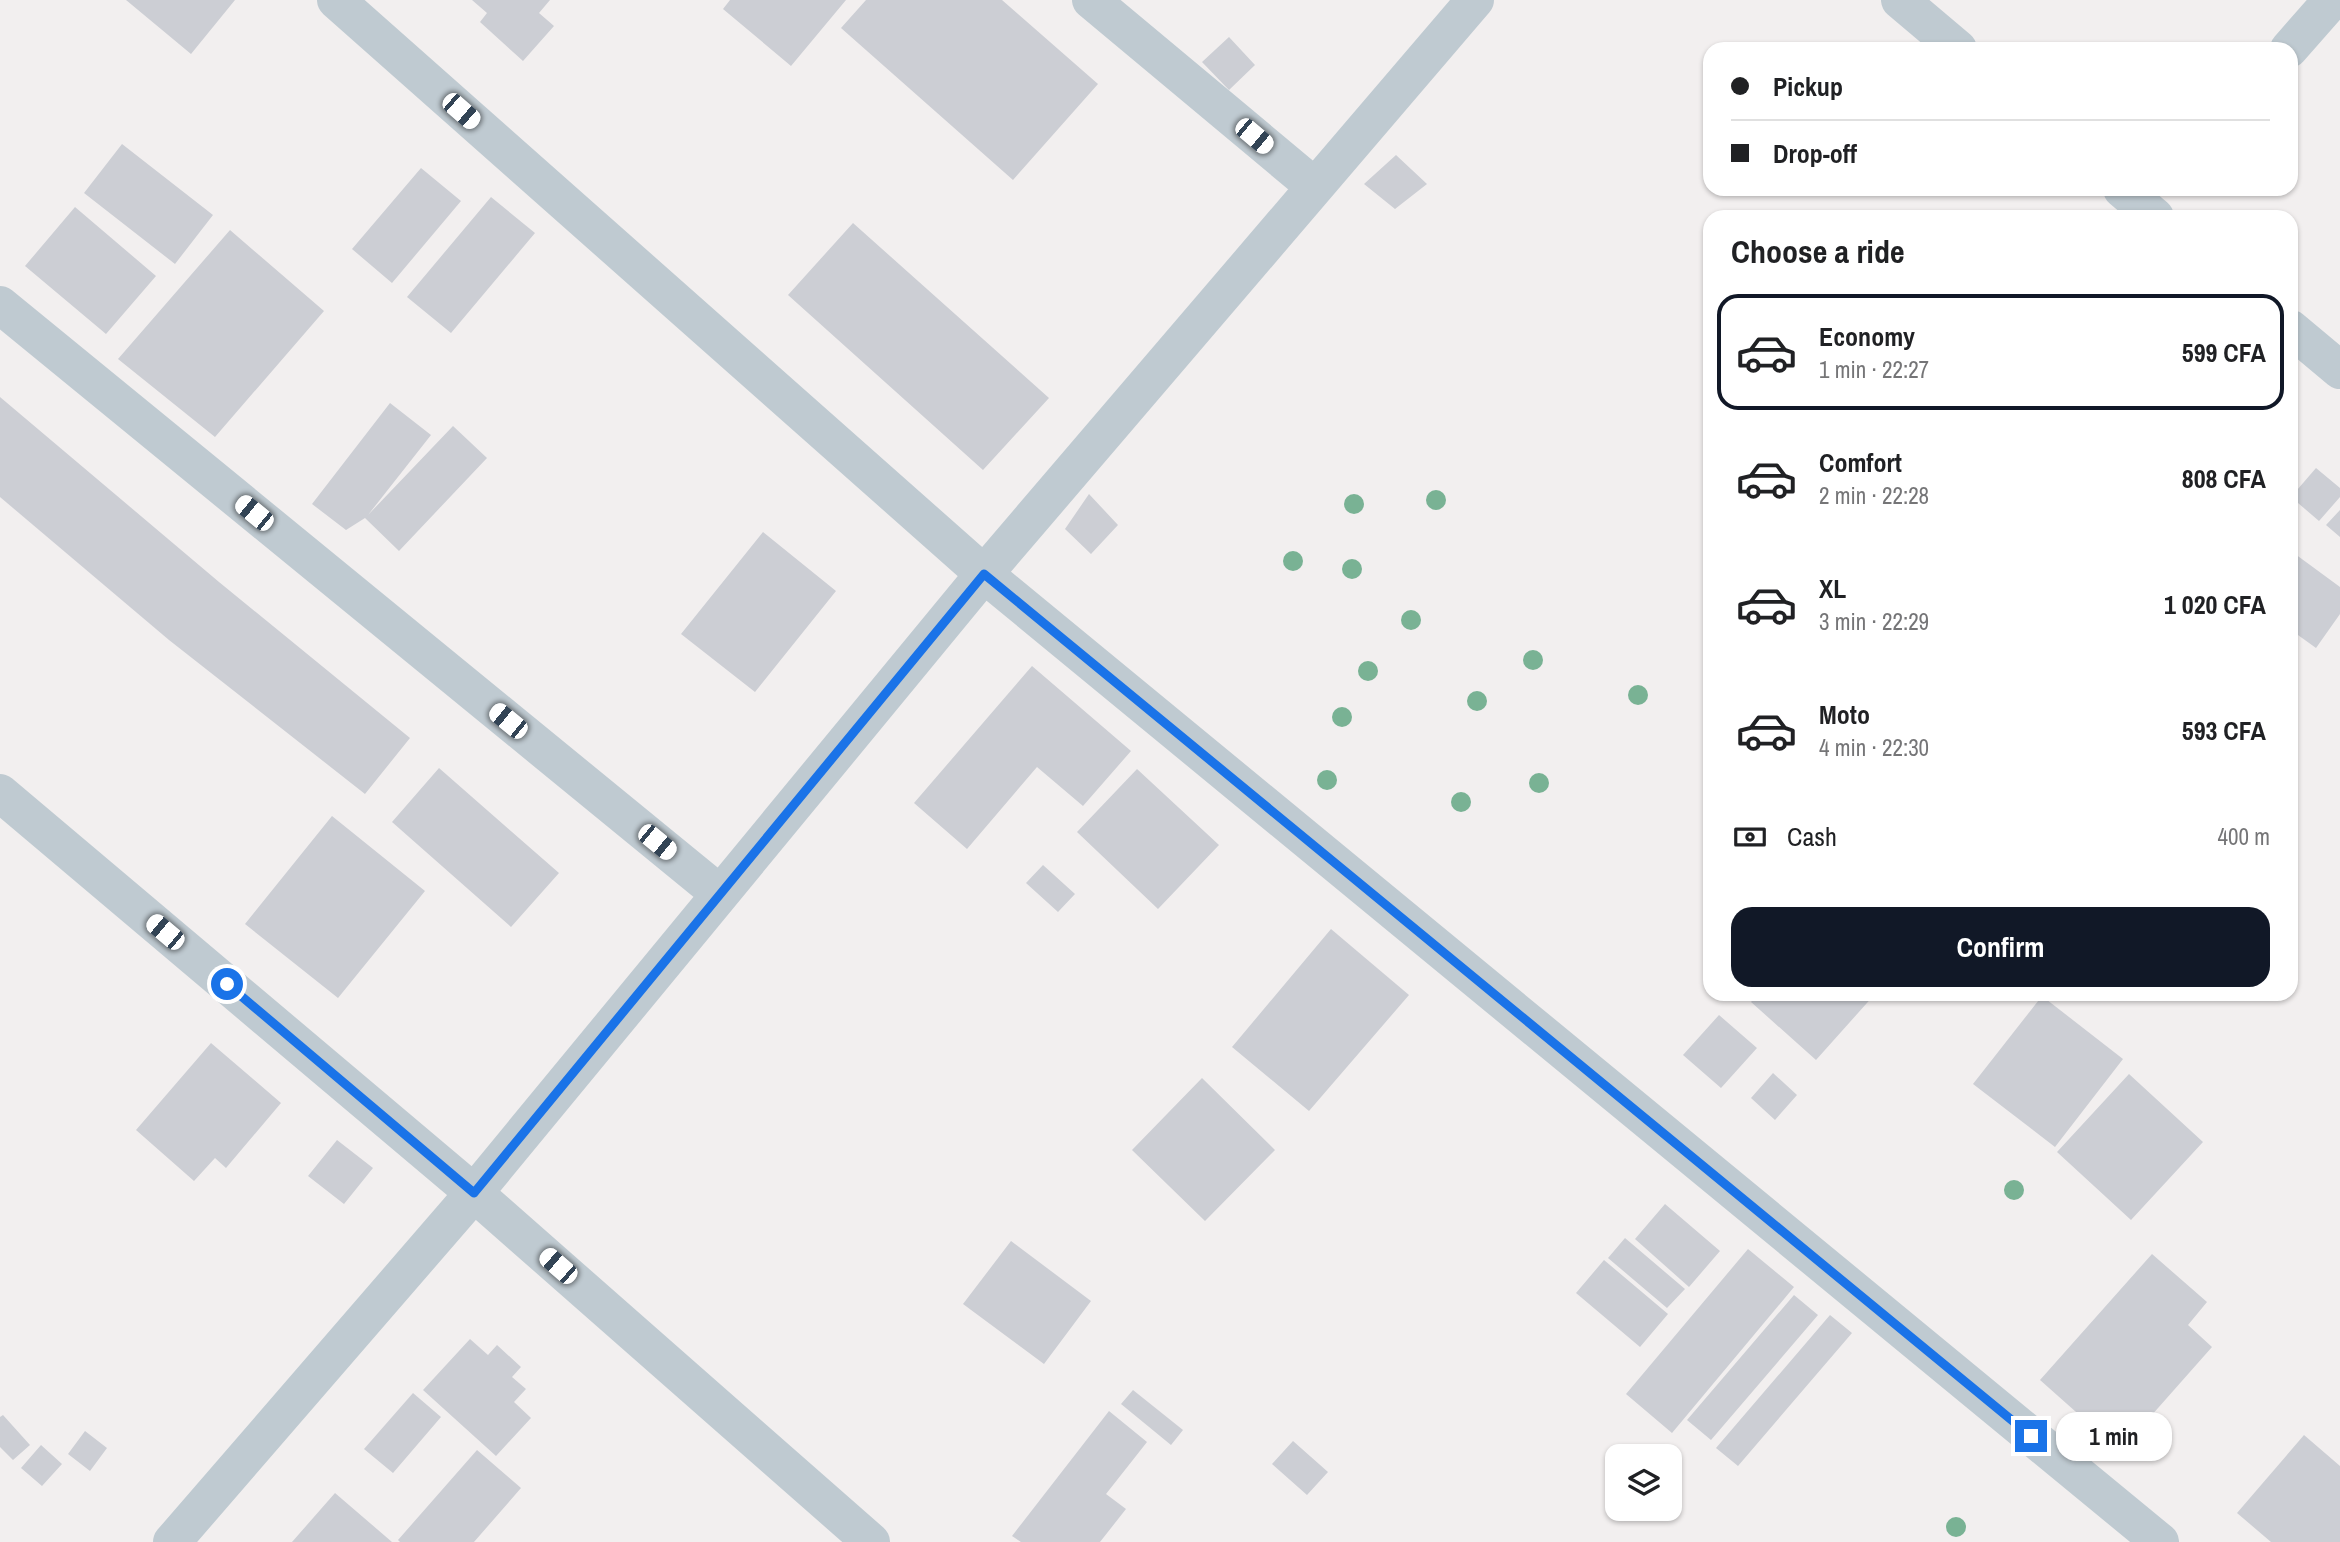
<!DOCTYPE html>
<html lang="en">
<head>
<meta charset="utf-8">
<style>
	body { margin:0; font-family:"Archivo Narrow",sans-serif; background:#f2f2f2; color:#202124; height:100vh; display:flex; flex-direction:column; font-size:26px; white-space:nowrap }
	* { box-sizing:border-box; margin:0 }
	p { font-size:23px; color:#757577 }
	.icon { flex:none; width:38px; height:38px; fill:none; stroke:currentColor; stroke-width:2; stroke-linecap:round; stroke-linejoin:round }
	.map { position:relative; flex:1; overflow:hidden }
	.panel { position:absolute; left:1703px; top:210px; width:595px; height:791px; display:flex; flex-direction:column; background:#fff; border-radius:21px; box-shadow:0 2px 5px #0004 }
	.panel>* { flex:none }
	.guide { position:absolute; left:1703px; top:42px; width:595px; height:154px; border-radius:21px; box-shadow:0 2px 5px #0004; display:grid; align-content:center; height:154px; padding:0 28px; background:#fff }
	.controls { position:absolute; left:1605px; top:1444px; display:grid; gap:14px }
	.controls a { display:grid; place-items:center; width:77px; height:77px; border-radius:14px; background:#fff; box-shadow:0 2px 5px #0004; font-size:35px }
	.end { position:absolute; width:32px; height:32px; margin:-16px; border:9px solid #1a73e8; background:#fff; box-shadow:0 0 0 4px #fff }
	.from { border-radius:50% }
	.bubble { position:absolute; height:49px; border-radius:21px; background:#fff; box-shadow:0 2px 5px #0004; font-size:23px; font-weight:800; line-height:49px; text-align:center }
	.car { position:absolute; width:21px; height:42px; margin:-21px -10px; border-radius:9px; box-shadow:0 0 5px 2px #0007; background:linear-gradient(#fff 24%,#345 0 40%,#fff 0 76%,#345 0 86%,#fff 0) }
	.guide b { display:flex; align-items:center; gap:24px; height:66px; font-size:26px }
	.guide b+b { border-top:2px solid #e0e0e0 }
	.guide i { width:18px; height:18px; background:#202124 }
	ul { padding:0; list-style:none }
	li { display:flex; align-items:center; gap:21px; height:116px; margin:0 14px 10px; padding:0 14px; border:4px solid transparent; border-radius:21px }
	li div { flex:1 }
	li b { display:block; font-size:26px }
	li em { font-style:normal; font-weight:800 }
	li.current { border-color:#111827 }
	li>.icon { width:63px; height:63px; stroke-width:1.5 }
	h2 { padding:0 28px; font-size:32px; line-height:84px }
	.pay { display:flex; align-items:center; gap:18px; height:77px; padding:0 28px; font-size:26px }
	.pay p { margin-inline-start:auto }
	.cta { display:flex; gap:14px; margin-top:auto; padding:14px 28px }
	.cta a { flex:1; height:80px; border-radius:21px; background:#111827; color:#fff; font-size:28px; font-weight:800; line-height:80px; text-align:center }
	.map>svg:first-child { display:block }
</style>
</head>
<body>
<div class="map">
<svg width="2340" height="1542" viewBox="0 0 2340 1542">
	<rect width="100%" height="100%" fill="#f2efef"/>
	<path fill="#ccced4" d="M126,0H235L191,54Z
		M472,0H550L539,13L554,26L523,61L480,22L487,13Z
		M730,0H846L791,66L723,9Z
		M866,0H1002L1098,84L1013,180L841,28Z
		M1229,37L1255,65L1229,90L1202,62Z
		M122,144L213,215L175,264L84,193Z
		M1396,155L1427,184L1395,209L1364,184Z
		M421,168L461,201L392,283L352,249Z
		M491,197L535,233L451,333L407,297Z
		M75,207L156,276L106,334L25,266Z
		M853,223L1049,398L983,470L788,295Z
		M230,230L324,311L215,437L118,359Z
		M0,397L219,582L410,738L365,794L169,640L0,497Z
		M390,403L431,435L368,515L453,426L487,458L399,551L365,518L346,530L312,504Z
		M2316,468L2340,488V497L2319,521L2291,497Z
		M1089,494L1118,525L1091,554L1065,529Z
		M2340,510V537L2326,525Z
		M763,532L836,591L755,692L681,634Z
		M2291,551L2340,587V614L2316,648L2291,630Z
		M1032,666L1131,751L1083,806L1037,767L967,849L914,803Z
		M439,768L559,873L511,927L392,822Z
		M1137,769L1219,845L1158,909L1077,832Z
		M332,816L425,891L338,998L245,924Z
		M1043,865L1075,894L1058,912L1026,883Z
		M1331,929L1409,995L1309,1111L1232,1047Z
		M1758,994H1875L1816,1060L1751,1002Z
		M2042,996L2123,1059L2055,1147L1973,1084Z
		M1719,1015L1757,1048L1721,1088L1683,1055Z
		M211,1043L281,1103L226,1168L215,1158L194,1181L136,1130Z
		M1773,1073L1797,1095L1775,1120L1751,1098Z
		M2129,1074L2203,1142L2131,1220L2057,1152Z
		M1202,1078L1275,1150L1205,1221L1132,1150Z
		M337,1140L373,1168L344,1204L308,1176Z
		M1665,1204L1720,1251L1689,1287L1635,1239Z
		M1625,1238L1685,1289L1667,1308L1608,1258Z
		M1011,1241L1091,1301L1044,1364L963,1304Z
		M1748,1249L1794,1287L1672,1433L1626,1394Z
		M2152,1254L2207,1302L2188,1325L2212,1347L2120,1451L2040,1380Z
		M1604,1260L1668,1314L1640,1347L1576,1293Z
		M1794,1295L1818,1315L1711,1440L1687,1420Z
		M1830,1315L1852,1333L1738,1466L1716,1448Z
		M470,1339L488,1355L497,1345L521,1367L512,1377L526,1389L514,1402L531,1418L496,1456L423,1390Z
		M1133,1390L1183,1430L1171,1445L1121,1404Z
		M413,1393L441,1417L393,1473L364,1449Z
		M1109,1411L1147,1442L1106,1494L1126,1509L1100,1542H1021L1012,1536Z
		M3,1415L30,1445L13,1460L0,1447V1417Z
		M85,1431L107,1448L90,1471L68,1454Z
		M2304,1435L2340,1466V1542H2271L2237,1513Z
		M1293,1441L1328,1472L1307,1495L1272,1464Z
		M41,1445L62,1464L42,1486L21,1468Z
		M477,1450L521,1488L474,1542H400L398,1540Z
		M335,1493L392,1542H292Z"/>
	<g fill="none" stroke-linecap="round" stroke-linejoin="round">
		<path stroke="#bfcad1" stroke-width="38" d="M336,0L984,574L2160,1542
			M1091,0L1315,187
			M1900,0L1958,49
			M2289,49L2332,0
			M2122,189L2155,217
			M0,305L720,894
			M2291,329L2340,370
			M0,793L474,1193L871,1542
			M172,1542L474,1193L984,574L1475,0"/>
	</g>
	<g fill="#79b294">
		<circle cx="1436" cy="500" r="10"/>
		<circle cx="1354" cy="504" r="10"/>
		<circle cx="1293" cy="561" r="10"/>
		<circle cx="1352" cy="569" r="10"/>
		<circle cx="1411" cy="620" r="10"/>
		<circle cx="1533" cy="660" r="10"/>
		<circle cx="1368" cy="671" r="10"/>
		<circle cx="1638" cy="695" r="10"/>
		<circle cx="1477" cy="701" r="10"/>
		<circle cx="1342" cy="717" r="10"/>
		<circle cx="1327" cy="780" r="10"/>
		<circle cx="1539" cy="783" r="10"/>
		<circle cx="1461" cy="802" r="10"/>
		<circle cx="2014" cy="1190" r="10"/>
		<circle cx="1956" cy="1527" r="10"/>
	</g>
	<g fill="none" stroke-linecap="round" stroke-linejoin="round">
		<path stroke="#1a73e8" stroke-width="9" d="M227,984L474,1193L984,574L2031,1436"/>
	</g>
</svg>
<div class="controls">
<a><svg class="icon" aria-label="layers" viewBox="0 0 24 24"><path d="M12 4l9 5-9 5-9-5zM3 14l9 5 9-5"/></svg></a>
</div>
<i class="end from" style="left:227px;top:984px"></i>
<i class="end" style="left:2031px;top:1436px"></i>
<div class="bubble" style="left:2056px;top:1412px;width:116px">1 min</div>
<i class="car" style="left:461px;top:111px;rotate:131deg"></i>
<i class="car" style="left:1254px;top:136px;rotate:130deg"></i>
<i class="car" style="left:254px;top:513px;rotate:309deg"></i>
<i class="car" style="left:508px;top:721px;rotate:309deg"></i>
<i class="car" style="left:657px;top:842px;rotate:129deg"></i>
<i class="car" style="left:165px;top:932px;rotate:310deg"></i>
<i class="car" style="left:558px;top:1266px;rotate:311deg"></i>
<div class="guide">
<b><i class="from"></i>Pickup</b>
<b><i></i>Drop-off</b>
</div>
<section class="panel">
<h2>Choose a ride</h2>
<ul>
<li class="current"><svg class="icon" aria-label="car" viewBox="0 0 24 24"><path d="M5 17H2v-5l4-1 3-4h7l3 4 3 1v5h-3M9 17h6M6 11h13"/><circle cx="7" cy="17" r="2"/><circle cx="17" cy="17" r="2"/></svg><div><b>Economy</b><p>1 min · 22:27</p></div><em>599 CFA</em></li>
<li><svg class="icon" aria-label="car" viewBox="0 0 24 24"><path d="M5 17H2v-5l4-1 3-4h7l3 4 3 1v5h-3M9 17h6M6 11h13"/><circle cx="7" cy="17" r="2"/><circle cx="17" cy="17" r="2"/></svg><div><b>Comfort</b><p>2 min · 22:28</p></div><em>808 CFA</em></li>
<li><svg class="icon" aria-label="car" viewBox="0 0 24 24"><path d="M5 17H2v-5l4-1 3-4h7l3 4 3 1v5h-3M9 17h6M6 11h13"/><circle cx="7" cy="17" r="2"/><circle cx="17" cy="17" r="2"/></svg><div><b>XL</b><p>3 min · 22:29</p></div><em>1 020 CFA</em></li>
<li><svg class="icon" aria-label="car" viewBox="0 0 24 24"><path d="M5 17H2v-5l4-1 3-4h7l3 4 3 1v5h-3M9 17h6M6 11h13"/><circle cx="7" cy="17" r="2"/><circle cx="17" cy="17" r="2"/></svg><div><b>Moto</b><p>4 min · 22:30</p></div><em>593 CFA</em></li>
</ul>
<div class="pay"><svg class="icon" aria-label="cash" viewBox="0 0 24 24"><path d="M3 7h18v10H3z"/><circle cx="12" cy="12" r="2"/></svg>Cash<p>400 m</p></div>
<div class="cta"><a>Confirm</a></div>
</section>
</div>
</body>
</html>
